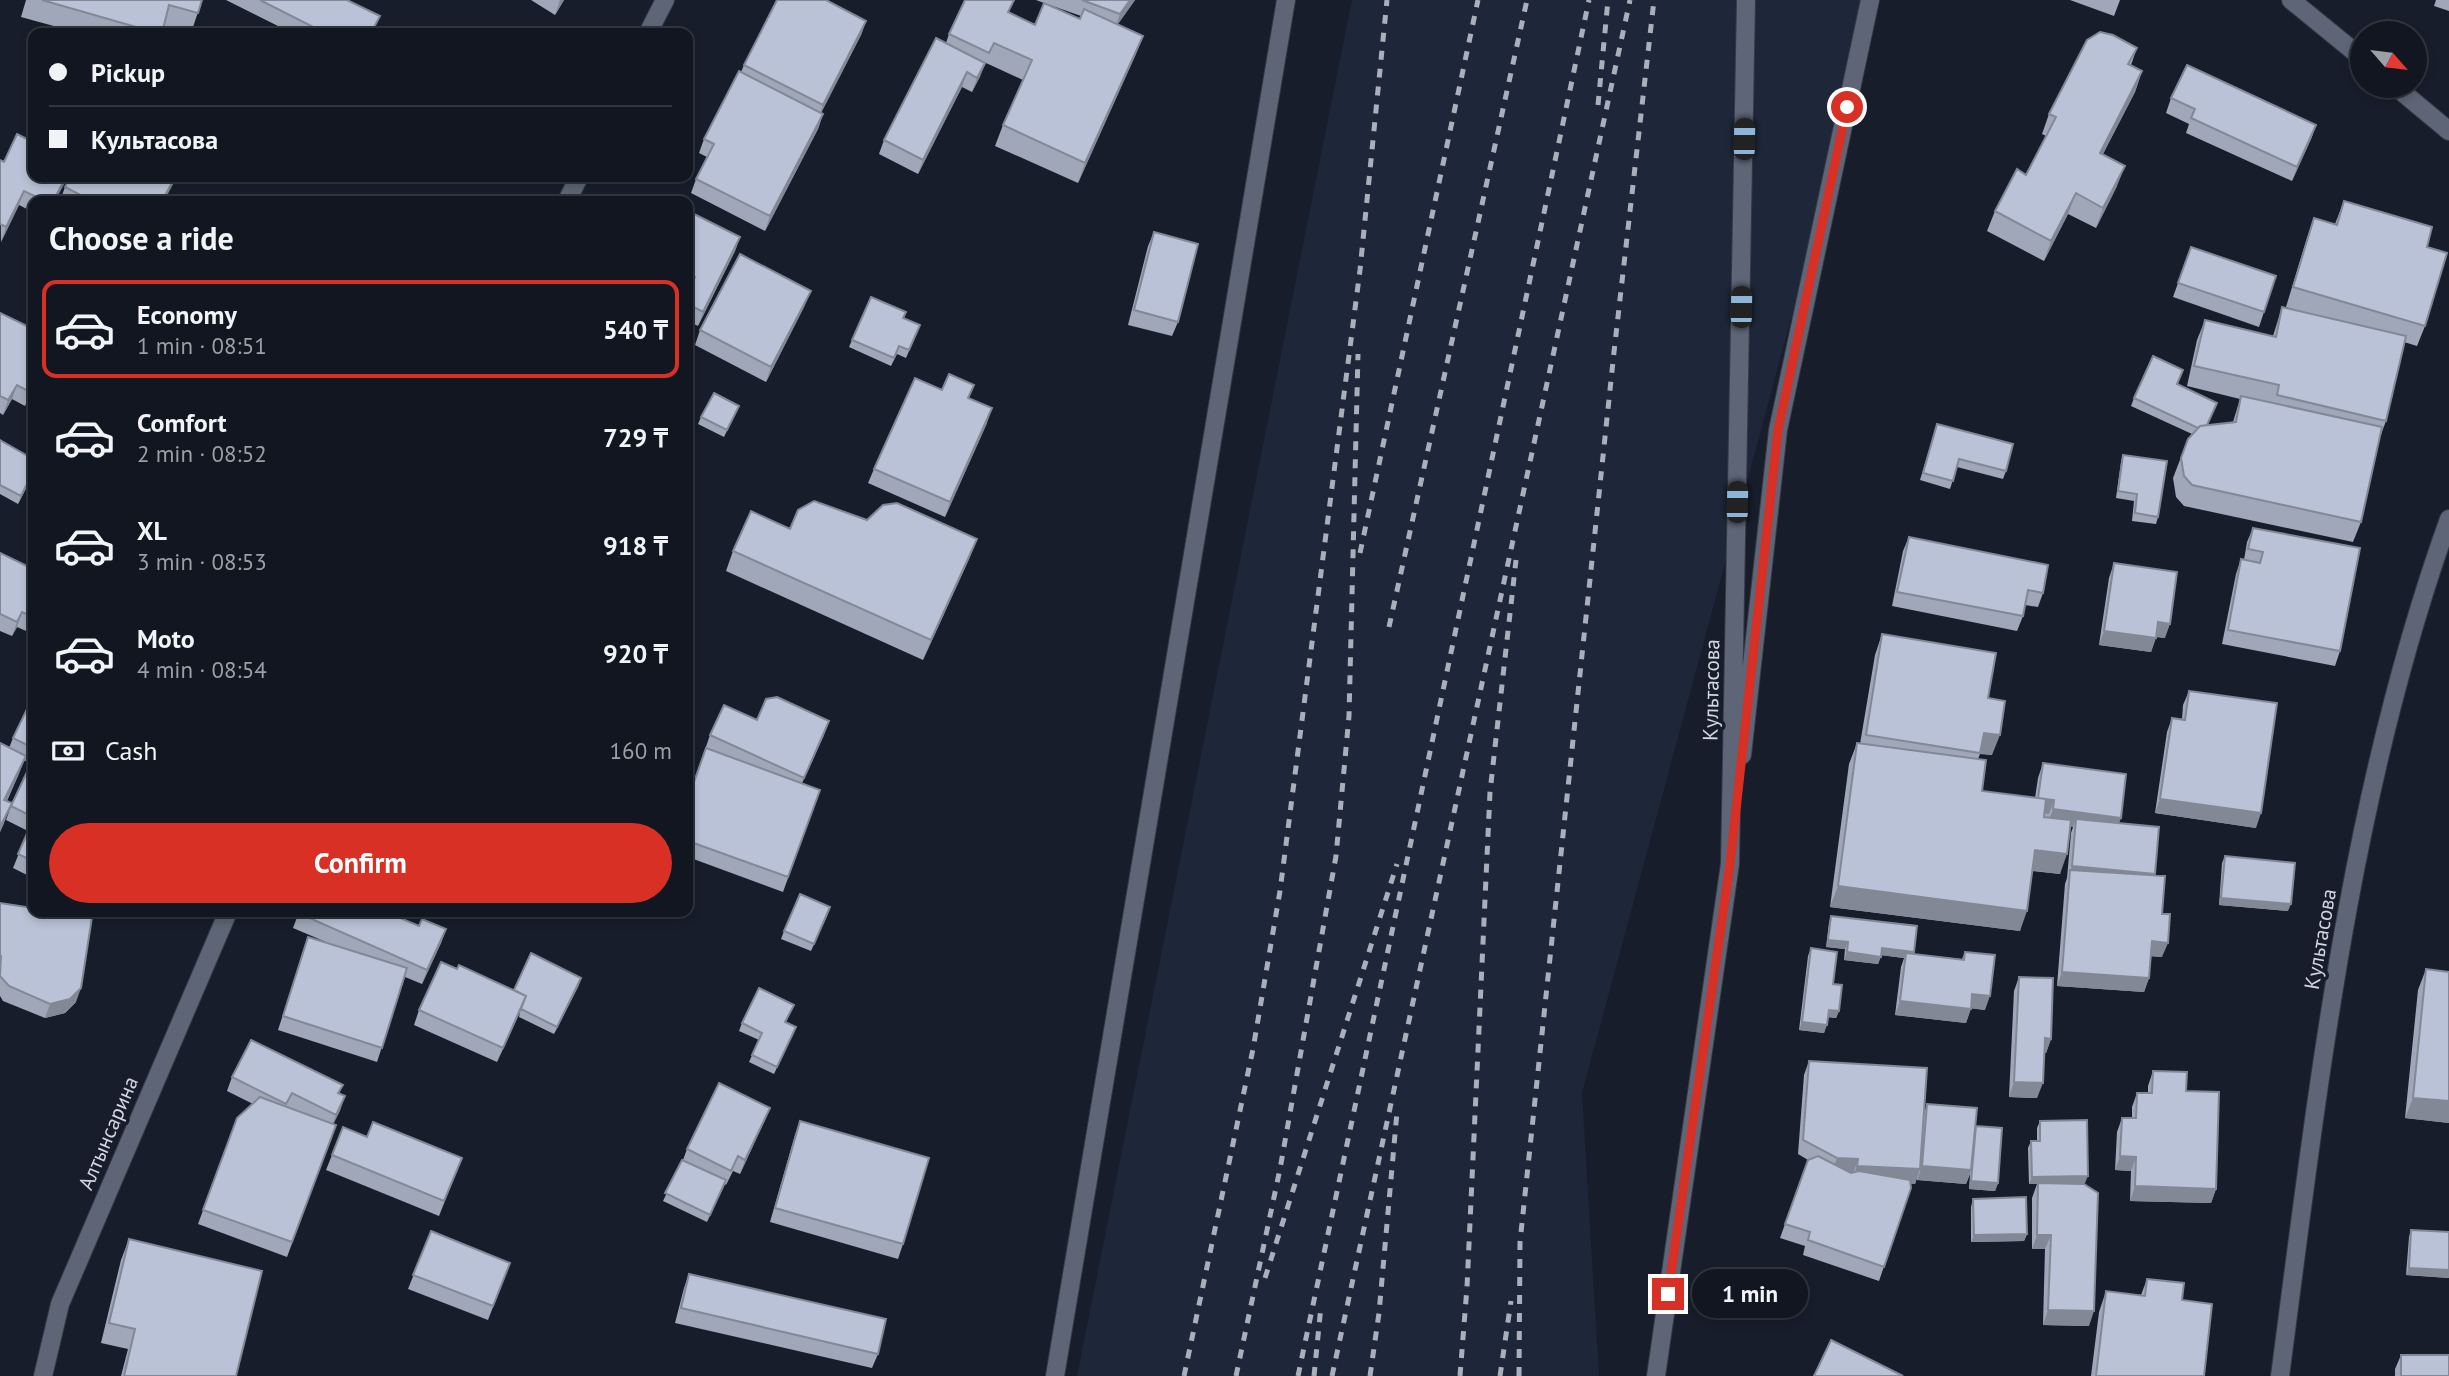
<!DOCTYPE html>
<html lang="en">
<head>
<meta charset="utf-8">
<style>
	body { margin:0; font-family:"PT Sans",sans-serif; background:#1a1f29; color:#f1f3f6; height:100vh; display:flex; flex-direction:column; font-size:26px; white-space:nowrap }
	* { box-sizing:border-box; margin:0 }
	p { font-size:23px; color:#9c9fa5 }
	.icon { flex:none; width:38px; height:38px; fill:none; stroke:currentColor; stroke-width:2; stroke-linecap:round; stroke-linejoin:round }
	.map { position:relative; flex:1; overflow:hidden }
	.side { position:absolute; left:28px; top:196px; width:665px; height:721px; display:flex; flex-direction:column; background:#111620; border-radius:14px; box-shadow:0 4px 10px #0003,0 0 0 2px #30353e }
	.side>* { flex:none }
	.top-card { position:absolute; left:28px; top:28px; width:665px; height:154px; border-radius:14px; box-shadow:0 4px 10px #0003,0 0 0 2px #30353e; display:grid; align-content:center; height:154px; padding:0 21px; background:#111620 }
	.needle { width:46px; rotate:118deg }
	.controls { position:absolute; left:2350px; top:21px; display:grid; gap:14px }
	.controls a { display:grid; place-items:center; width:77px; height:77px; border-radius:50%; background:#111620; box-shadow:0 4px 10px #0003,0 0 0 2px #30353e; font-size:35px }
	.end { position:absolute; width:32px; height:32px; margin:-16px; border:9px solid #d93025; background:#fff; box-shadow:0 0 0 4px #fff }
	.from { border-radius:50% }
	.bubble { position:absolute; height:49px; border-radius:24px; background:#111620; box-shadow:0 4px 10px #0003,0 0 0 2px #30353e; font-size:23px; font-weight:800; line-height:49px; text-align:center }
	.car { position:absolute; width:21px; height:42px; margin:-21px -10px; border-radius:9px; box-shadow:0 0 5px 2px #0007; background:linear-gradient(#222 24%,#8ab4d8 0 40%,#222 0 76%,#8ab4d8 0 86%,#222 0) }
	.top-card b { display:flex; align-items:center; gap:24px; height:66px; font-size:26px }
	.top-card b+b { border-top:2px solid #30353e }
	.top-card i { width:18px; height:18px; background:#f1f3f6 }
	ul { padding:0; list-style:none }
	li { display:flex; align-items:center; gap:21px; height:98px; margin:0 14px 10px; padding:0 7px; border:4px solid transparent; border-radius:14px }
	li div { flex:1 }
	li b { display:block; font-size:26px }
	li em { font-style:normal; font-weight:800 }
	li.on { border-color:#d93025 }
	li>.icon { width:63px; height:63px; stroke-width:1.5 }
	h2 { padding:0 21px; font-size:32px; line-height:84px }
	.pay { display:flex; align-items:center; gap:18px; height:77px; padding:0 21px; font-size:26px }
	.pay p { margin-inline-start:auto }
	.button { display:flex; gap:14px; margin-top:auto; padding:14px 21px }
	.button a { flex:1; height:80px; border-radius:42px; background:#d93025; color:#fff; font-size:28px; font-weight:800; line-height:80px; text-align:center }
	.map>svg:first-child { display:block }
</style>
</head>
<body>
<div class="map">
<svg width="2449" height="1376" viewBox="0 0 2449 1376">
	<rect width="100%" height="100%" fill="#171d2b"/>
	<path fill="#1e2739" d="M1352,0H1877L1582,1093L1599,1376H1077Z"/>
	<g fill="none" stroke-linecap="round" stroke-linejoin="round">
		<g stroke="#353944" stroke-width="20">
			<path id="lane" d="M1742,755L1778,430L1870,0
				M1055,1376L1286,0
				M1656,1376L1730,864L1746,0"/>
		</g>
		<g stroke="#353944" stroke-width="20">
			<path id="street" d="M2291,0L2362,58
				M648,33L665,0
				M2395,86L2449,131
				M567,201L579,177
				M43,1376L60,1304L228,912
				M2280,1376C2318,1088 2350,794 2449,519"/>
		</g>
		<use href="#lane" stroke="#5d6576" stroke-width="18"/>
		<use href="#street" stroke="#5d6576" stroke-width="18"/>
		<path stroke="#abafbb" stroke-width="5" stroke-dasharray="9 9" stroke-linecap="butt" d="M1598,105L1608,0
			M1360,553L1478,0
			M1389,627L1527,0
			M1265,1278L1397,864
			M1184,1376L1253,1049L1280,891L1360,270L1387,0
			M1236,1376L1280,1169L1336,856L1349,716L1358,354
			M1298,1376L1589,0
			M1314,1376L1321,1306
			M1332,1376L1630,0
			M1370,1376L1379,1313L1397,1112
			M1460,1376L1467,1287L1490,792L1516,560
			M1500,1376L1511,1301
			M1519,1376L1520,1242L1614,352L1654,0"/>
	</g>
	<path fill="#9fa7b8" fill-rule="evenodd" d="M26,0H202L191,33L164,26L162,33H79L21,17Z
		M226,0H347L373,33H292Z
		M531,0H564L555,15Z
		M1036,0H1135L1118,24L1143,36L1135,56L1078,183L995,146L1003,125L1023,80L986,63L972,92L962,87L918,174L879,154L884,140L946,43L949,34L1010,13L1035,25L1044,3ZM1047,4L1081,16L1080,19Z
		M2070,0H2120L2114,16Z
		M2436,0H2449V11L2434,6Z
		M866,21L861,35L821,113L823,114L818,129L765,231L691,193L696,179L707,157L699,153L704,139L741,72L744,65Z
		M2137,48L2131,65L2142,71L2135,92L2103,154L2117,186L2096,228L2068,214L2044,261L1987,231L1995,211L2026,175L2046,136L2042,134L2049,114Z
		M2171,98L2316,125L2311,139L2292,181L2186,133L2189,124L2166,113Z
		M0,160L55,201H33V212L19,205L1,242Z
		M65,187L164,201H60Z
		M2344,201L2427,247L2425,326L2417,346L2404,342L2386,421L2379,440L2361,522L2353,542L2184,506L2176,497L2173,478L2188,439L2192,434L2131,406L2134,398L2177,384L2217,403L2207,425L2233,422L2240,399L2187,386L2197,340L2205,320L2273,336L2282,307L2299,311L2286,307L2307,238L2314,218L2335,224Z
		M688,211L740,237L735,251L698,326L688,321Z
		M1154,232L1178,322L1172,336L1128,325L1148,246Z
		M2191,247L2264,312L2259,327L2173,297Z
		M805,305L766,382L695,345L700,330Z
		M0,313L31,361L33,362V388L25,406L12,399L3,415L0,413Z
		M903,318L920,325L906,358L897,354L891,366L849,347L852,340Z
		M974,385L969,398L987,423L945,517L868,483L874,469L942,390Z
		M739,406L724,437L698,424L701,417Z
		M1937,424L2006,471L2003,479L1957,467L1950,489L1920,480Z
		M0,440L33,459V475L18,504L0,494Z
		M2123,455L2158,517L2156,524L2132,521L2134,501L2116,498L2121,462Z
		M867,520L977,539L969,559L923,660L726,571L733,551L790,529Z
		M2253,528L2340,651L2335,666L2222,644L2236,574L2241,559L2244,560L2247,542Z
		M1909,537L2043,593L2038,607L2025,605L2023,616L2017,631L1892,606L1903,551Z
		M0,553L33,569V634L17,627L12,636L0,631Z
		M2114,563L2165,638L2156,637L2151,652L2099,645L2109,578Z
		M1882,634L1988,698L1992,755L1980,754L1978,759L1982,791L2035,798L2038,778L2043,763L2119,823L2154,876L2162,914V957L2151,956L2149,978L2144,992L2057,986L2065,884L2067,878L2071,833L2073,827L2071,826L2060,874L2032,871L2020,931L1830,907L1849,764L1857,743L1860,744L1875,655Z
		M2189,691L2256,828L2155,813L2167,732L2172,718L2182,719L2183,705Z
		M33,712V878L13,868L28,831L6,820L11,806L31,764L24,760L18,776L7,801L4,823L0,832V743L9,748L13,738Z
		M757,720L824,735L802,783L820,790L783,892L688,857V799L710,735Z
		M2225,856L2288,911L2219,905L2222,863Z
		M0,903L76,1002L65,1013L45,1018L3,1001L0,996Z
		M299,912L446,929L441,943L422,984L405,977L377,1062L278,1030L308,937L326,942L293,928Z
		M828,914L811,951L781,939L784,931Z
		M1831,916L1914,952V954L1962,959L1965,952L1985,1010L1971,1008L1966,1023L1895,1015L1901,967L1904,958L1881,955L1878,964L1844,960L1845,949L1826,947L1829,923Z
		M1811,948L1833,984L1839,1011L1836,1018L1828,1017L1824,1033L1799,1030L1808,956Z
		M457,969L514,990L579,985L554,1034L519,1017L520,1012L497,1062L414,1025L419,1010Z
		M2426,969L2449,972V1123L2405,1118L2418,990Z
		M2019,977L2051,1039L2046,1053H2044L2037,1098L2009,1097L2014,991Z
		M794,1005L786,1022L796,1027L774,1074L749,1062L759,1040L739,1031L742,1023Z
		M1809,1061L1924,1114L1927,1104L1975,1129L1998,1183L1995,1191L1969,1189L1970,1174L1966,1184L1917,1180V1178L1915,1184L1910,1183L1911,1188L1879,1281L1803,1255L1805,1246L1780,1238L1808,1160L1798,1154L1804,1075Z
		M2153,1071L2186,1091L2216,1189L2211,1203L2130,1201L2131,1171L2115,1170L2117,1132L2122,1118H2132V1107L2137,1093H2148V1086Z
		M232,1077L343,1085L339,1094L345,1096L333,1124L336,1125L287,1257L198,1224L237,1118L253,1104L227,1091Z
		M770,1108L764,1122L740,1174L733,1171L726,1185L725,1184L707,1222L663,1201L683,1160L687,1149Z
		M800,1121L903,1244L898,1259L770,1222L795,1135Z
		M2040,1121L2085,1183L2054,1184L2089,1326L2043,1325L2045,1249H2032V1198L2037,1184H2029L2028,1148L2031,1141H2037V1128Z
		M367,1137L462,1158L439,1216L326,1170L332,1155Z
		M1973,1199L2027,1234L2024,1241L1971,1242V1207Z
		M2411,1230L2449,1232V1278L2406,1275L2409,1237Z
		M431,1231L510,1263L488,1320L408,1289Z
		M129,1239L236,1376H121L128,1349L101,1343L121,1260Z
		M689,1274L878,1354L872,1368L675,1323L684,1288Z
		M2147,1279L2182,1300L2204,1376H2091L2099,1312L2106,1291L2141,1295Z
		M2401,1355L2449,1376H2395V1369Z"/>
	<path fill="#828896" d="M560,0H564L555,15Z
		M1130,0H1135L1115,28L1120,14Z
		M866,21L861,35L818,119L823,105Z
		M1143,36L1135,56L1078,183L1085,163Z
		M985,63L980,77L972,92L977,78Z
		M2142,71L2135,92L2093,173L2100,153Z
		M967,72L962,87L918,174L923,160Z
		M823,114L818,129L765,231L770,216Z
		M2316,125L2311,139L2292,181L2297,167Z
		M2125,166L2117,186L2096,228L2103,208Z
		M66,177H68L55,201H53Z
		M175,177H177L164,201H162Z
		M24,191L19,205L1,242L6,227Z
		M2076,193L2068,214L2044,261L2051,241Z
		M740,237L735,251L698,326L703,312Z
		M811,291L805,305L766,382L771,367Z
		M17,385L12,399L3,415L8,400Z
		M33,385V388L25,406L30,392Z
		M992,408L987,423L945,517L950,502Z
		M33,472V475L18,504L21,496Z
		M977,539L969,559L923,660L931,640Z
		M22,612L17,627L12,636L17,622Z
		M2158,622L2170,624L2165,638L2153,636Z
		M2104,631L2156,638L2151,652L2099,645Z
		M829,721L824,735L798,792L804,778Z
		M1984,733L2000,735L1992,755L1977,753Z
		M26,756L18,776L0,814L4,800Z
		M2038,798L2054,800L2049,814L2033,812Z
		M2160,799L2261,813L2256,828L2155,813Z
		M12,803L4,823L0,832V827Z
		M2053,809L2121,818L2116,832L2076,819L2073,827L2048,823Z
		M2035,850L2067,854L2060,874L2028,870Z
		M2072,866L2155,874L2150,888L2070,872Z
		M1838,886L2027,911L2020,931L1830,907Z
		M2221,898L2291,904L2288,911L2219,905Z
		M446,929L441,943L422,984L427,970Z
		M1828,940L1848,942L1845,949L1826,947Z
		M2152,941L2168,943L2162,957L2146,956Z
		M1882,948L1914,952L1912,959L1906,953L1904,958L1879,955Z
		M1847,952L1881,957L1878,964L1844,960Z
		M2062,972L2149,978L2144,992L2057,986Z
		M581,978L579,985L554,1034L557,1027Z
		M81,988L76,1002L65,1013L45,1018L50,1004Z
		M1972,994L1990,996L1985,1010L1967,1008Z
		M526,996L521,1010L497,1062L503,1048Z
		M1900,1001L1971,1009L1966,1023L1895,1015Z
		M1829,1010L1839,1011L1836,1018L1827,1017Z
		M1802,1022L1827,1025L1824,1033L1799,1030Z
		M2045,1038L2051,1039L2046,1053H2040Z
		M2014,1082L2043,1083L2037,1098L2009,1097Z
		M345,1096L340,1111L331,1129L336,1115Z
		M2413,1098L2449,1101V1123L2405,1118Z
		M770,1108L764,1122L740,1174L745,1160Z
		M2120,1156L2136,1157L2131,1171L2115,1170Z
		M1837,1158L1858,1159L1853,1174L1832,1172Z
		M1857,1166L1920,1169L1915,1184L1852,1180Z
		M1922,1166L1971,1170L1966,1184L1917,1180Z
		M2088,1176L2085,1183L2029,1184L2032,1177Z
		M1971,1181L1998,1183L1995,1191L1969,1189Z
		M2135,1186L2216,1189L2211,1203L2130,1201Z
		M2027,1234L2024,1241L1971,1242L1974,1235Z
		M2037,1235H2051L2045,1249H2032Z
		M2409,1268L2449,1270V1278L2406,1275Z
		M2048,1310L2094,1311L2089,1326L2043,1325Z"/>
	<path fill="#b9c2d6" stroke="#828896" stroke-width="2" d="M42,0H202L198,13L169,5L162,33H157Z
		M260,0H347L380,16L371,33H325Z
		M777,0H826L866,21L823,105L744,65Z
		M965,0H1014L1008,12L1035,25L1044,3L1080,19L1084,9L1143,36L1085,163L1003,125L1032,60L994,43L989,53L949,34Z
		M1082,0H1130L1120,14Z
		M2100,32L2113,35L2137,48L2128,64L2142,71L2100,153L2125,166L2103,208L2076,193L2051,241L1995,211L2017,169L2026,175L2056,117L2049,114L2087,40Z
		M936,38L985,63L977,78L967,72L923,160L884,140Z
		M2187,65L2316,125L2297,167L2191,118L2195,109L2171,98Z
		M739,71L823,114L770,216L696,179L714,144L704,139Z
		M17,134L33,142V177H66L53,201H45L24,191L6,227L0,224V160L4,162Z
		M70,177H175L162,201H92L65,187Z
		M2344,201L2432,227L2427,247L2447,253L2425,326L2293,287L2314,218L2337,225Z
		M688,211L740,237L703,312L688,304V292L695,277L688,274Z
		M1154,232L1198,244L1178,322L1134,310Z
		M2191,247L2276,276L2264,312L2178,283Z
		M740,254L811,291L771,367L700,330Z
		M871,297L906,312L903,318L920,325L909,350L899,346L894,358L852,340Z
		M2282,307L2406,336L2386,421L2277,395L2279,385L2194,366L2205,320L2276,337Z
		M0,313L33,329V352L29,360L33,362V385L30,392L17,385L8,400L0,396Z
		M2153,356L2183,370L2177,384L2217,403L2207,425L2200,426L2198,428L2134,398Z
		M949,374L974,385L968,398L992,408L950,502L874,469L915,378L942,390Z
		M714,393L739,406L727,430L701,417Z
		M2241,396L2382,427L2361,522L2192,485L2184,476L2181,458L2188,439L2200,426L2236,422Z
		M1937,424L2013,444L2006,471L1959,459L1953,481L1923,473Z
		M0,440L33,459V472L21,496L0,485Z
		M2123,455L2167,461L2158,517L2135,513L2137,494L2118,491Z
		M814,501L867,520L883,505L897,503L977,539L931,640L733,551L751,511L790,529L798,510Z
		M2253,528L2360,548L2340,651L2228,630L2241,559L2260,563L2263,552L2248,549Z
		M1909,537L2048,565L2043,593L2028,590L2023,616L1897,592Z
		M0,553L33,569V617L22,612L17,622L0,614Z
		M2114,563L2177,572L2170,624L2158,622L2156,638L2104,631Z
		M1882,634L1996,653L1988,698L2005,701L2000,735L1984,733L1980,753L1866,735Z
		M2189,691L2277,703L2261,813L2160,799L2172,718L2185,720Z
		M777,697L829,721L804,778L710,735L724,705L757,720L766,699Z
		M27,709L33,712V748L13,738Z
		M0,743L26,756L4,800L12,803L0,827Z
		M1857,743L1986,760L1982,791L2046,799L2044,817L2071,820L2067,854L2035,850L2027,911L1838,886Z
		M706,748L820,790L788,877L688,841V799Z
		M33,759V817L11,806Z
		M2043,763L2126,774L2121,818L2053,809L2054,800L2038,798Z
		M2076,819L2159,827L2155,874L2072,866Z
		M33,820V861L18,854Z
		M2225,856L2295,863L2291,904L2221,898Z
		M2070,870L2165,876L2162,914H2170L2168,943L2152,941L2149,978L2062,972Z
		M800,894L830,907L814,944L784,931Z
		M0,903L33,908V912H57L92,917L81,988L70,999L50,1004L9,986L0,976L1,956H0Z
		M299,912H386L419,926L422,919L446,929L427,970L298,913Z
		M1831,916L1917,926L1914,952L1882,948L1881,957L1847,952L1848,942L1828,940Z
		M308,937L407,968L382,1048L283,1016Z
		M1811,948L1837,952L1833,984L1842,985L1839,1011L1829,1010L1827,1025L1802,1022Z
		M1965,952L1995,955L1990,996L1972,994L1971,1009L1900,1001L1906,953L1964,960Z
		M531,953L581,978L557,1027L521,1009L526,996L514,990Z
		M441,962L457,969L459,965L526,996L503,1048L419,1010Z
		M2426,969L2449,972V1101L2413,1098Z
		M2019,977L2053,978L2051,1039L2045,1038L2043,1083L2014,1082Z
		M759,988L794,1005L785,1022L796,1027L777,1067L752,1055L762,1033L742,1023Z
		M251,1040L343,1085L338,1093L345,1096L336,1115L292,1093L286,1104L232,1077Z
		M1809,1061L1927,1068L1920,1169L1857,1166L1858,1159L1837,1158L1803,1140Z
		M2153,1071L2187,1072L2186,1091L2219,1092L2216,1189L2135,1186L2136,1157L2120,1156L2122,1118H2136L2137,1093H2152Z
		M719,1083L770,1108L745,1160L738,1156L731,1171L687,1149Z
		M260,1097L336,1125L292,1242L203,1210L237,1118Z
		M1927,1104L1977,1108L1971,1170L1922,1166Z
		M2087,1120L2088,1176L2032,1177L2031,1141H2040V1121Z
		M800,1121L929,1158L903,1244L775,1208Z
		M373,1122L462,1158L444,1201L332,1155L343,1127L367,1137Z
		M1976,1126L2002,1128L1998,1183L1971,1181Z
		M1818,1156L1851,1173L1859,1171L1910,1180L1911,1188L1884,1267L1808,1240L1810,1232L1785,1224L1808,1160Z
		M682,1160L726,1180L710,1215L665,1193Z
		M2038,1183L2084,1184L2098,1193L2094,1311L2048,1310L2051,1235H2037Z
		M2026,1197L2027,1234L1974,1235L1973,1199Z
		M2411,1230L2449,1232V1270L2409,1268Z
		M431,1231L510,1263L493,1306L413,1275Z
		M129,1239L262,1271L236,1376H124L135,1329L109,1323Z
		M689,1274L886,1319L878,1354L681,1308Z
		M2147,1279L2184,1283L2182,1300L2212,1304L2204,1376H2096L2106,1291L2145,1296Z
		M1831,1340L1903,1376H1814Z
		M2401,1355H2449V1376H2401Z"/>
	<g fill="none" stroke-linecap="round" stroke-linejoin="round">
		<path stroke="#d93025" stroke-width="9" d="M1668,1294L1730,864L1778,430L1847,107"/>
	</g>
	<g text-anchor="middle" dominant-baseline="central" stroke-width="7" stroke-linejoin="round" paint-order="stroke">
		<g font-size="21" fill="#d2d6e1" stroke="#171d2b">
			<text transform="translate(1711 690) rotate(-89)">Культасова</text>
			<text transform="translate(2320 939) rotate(-80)">Культасова</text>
			<text transform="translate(108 1133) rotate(-67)">Алтынсарина</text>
		</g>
	</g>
</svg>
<div class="controls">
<a><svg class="needle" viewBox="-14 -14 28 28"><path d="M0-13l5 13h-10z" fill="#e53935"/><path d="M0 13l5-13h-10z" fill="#9c9fa5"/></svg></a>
</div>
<i class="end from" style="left:1847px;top:107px"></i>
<i class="end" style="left:1668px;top:1294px"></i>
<div class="bubble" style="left:1692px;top:1269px;width:116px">1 min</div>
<i class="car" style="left:1744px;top:139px;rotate:1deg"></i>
<i class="car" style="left:1741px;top:307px;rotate:1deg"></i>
<i class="car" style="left:1737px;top:502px;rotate:1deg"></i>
<div class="top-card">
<b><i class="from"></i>Pickup</b>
<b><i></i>Культасова</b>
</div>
<section class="side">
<h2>Choose a ride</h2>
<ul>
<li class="on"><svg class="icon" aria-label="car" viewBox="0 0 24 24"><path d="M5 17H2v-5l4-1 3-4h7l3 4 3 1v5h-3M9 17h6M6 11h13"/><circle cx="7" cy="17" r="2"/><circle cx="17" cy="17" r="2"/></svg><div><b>Economy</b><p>1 min · 08:51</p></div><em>540 ₸</em></li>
<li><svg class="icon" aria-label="car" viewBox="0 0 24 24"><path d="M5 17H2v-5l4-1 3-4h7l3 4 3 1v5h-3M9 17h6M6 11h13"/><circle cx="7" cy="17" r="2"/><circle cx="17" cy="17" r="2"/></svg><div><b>Comfort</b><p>2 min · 08:52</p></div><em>729 ₸</em></li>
<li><svg class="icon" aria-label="car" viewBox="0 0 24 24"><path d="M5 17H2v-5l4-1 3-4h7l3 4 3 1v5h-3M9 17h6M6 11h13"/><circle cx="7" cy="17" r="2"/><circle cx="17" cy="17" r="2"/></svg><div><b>XL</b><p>3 min · 08:53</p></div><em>918 ₸</em></li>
<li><svg class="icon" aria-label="car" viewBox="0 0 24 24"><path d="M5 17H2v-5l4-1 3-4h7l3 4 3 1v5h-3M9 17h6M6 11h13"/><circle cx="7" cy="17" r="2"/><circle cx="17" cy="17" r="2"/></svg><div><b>Moto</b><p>4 min · 08:54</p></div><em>920 ₸</em></li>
</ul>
<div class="pay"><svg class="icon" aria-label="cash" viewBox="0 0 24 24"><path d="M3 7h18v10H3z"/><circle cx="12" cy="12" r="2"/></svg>Cash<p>160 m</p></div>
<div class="button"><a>Confirm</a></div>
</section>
</div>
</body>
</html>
